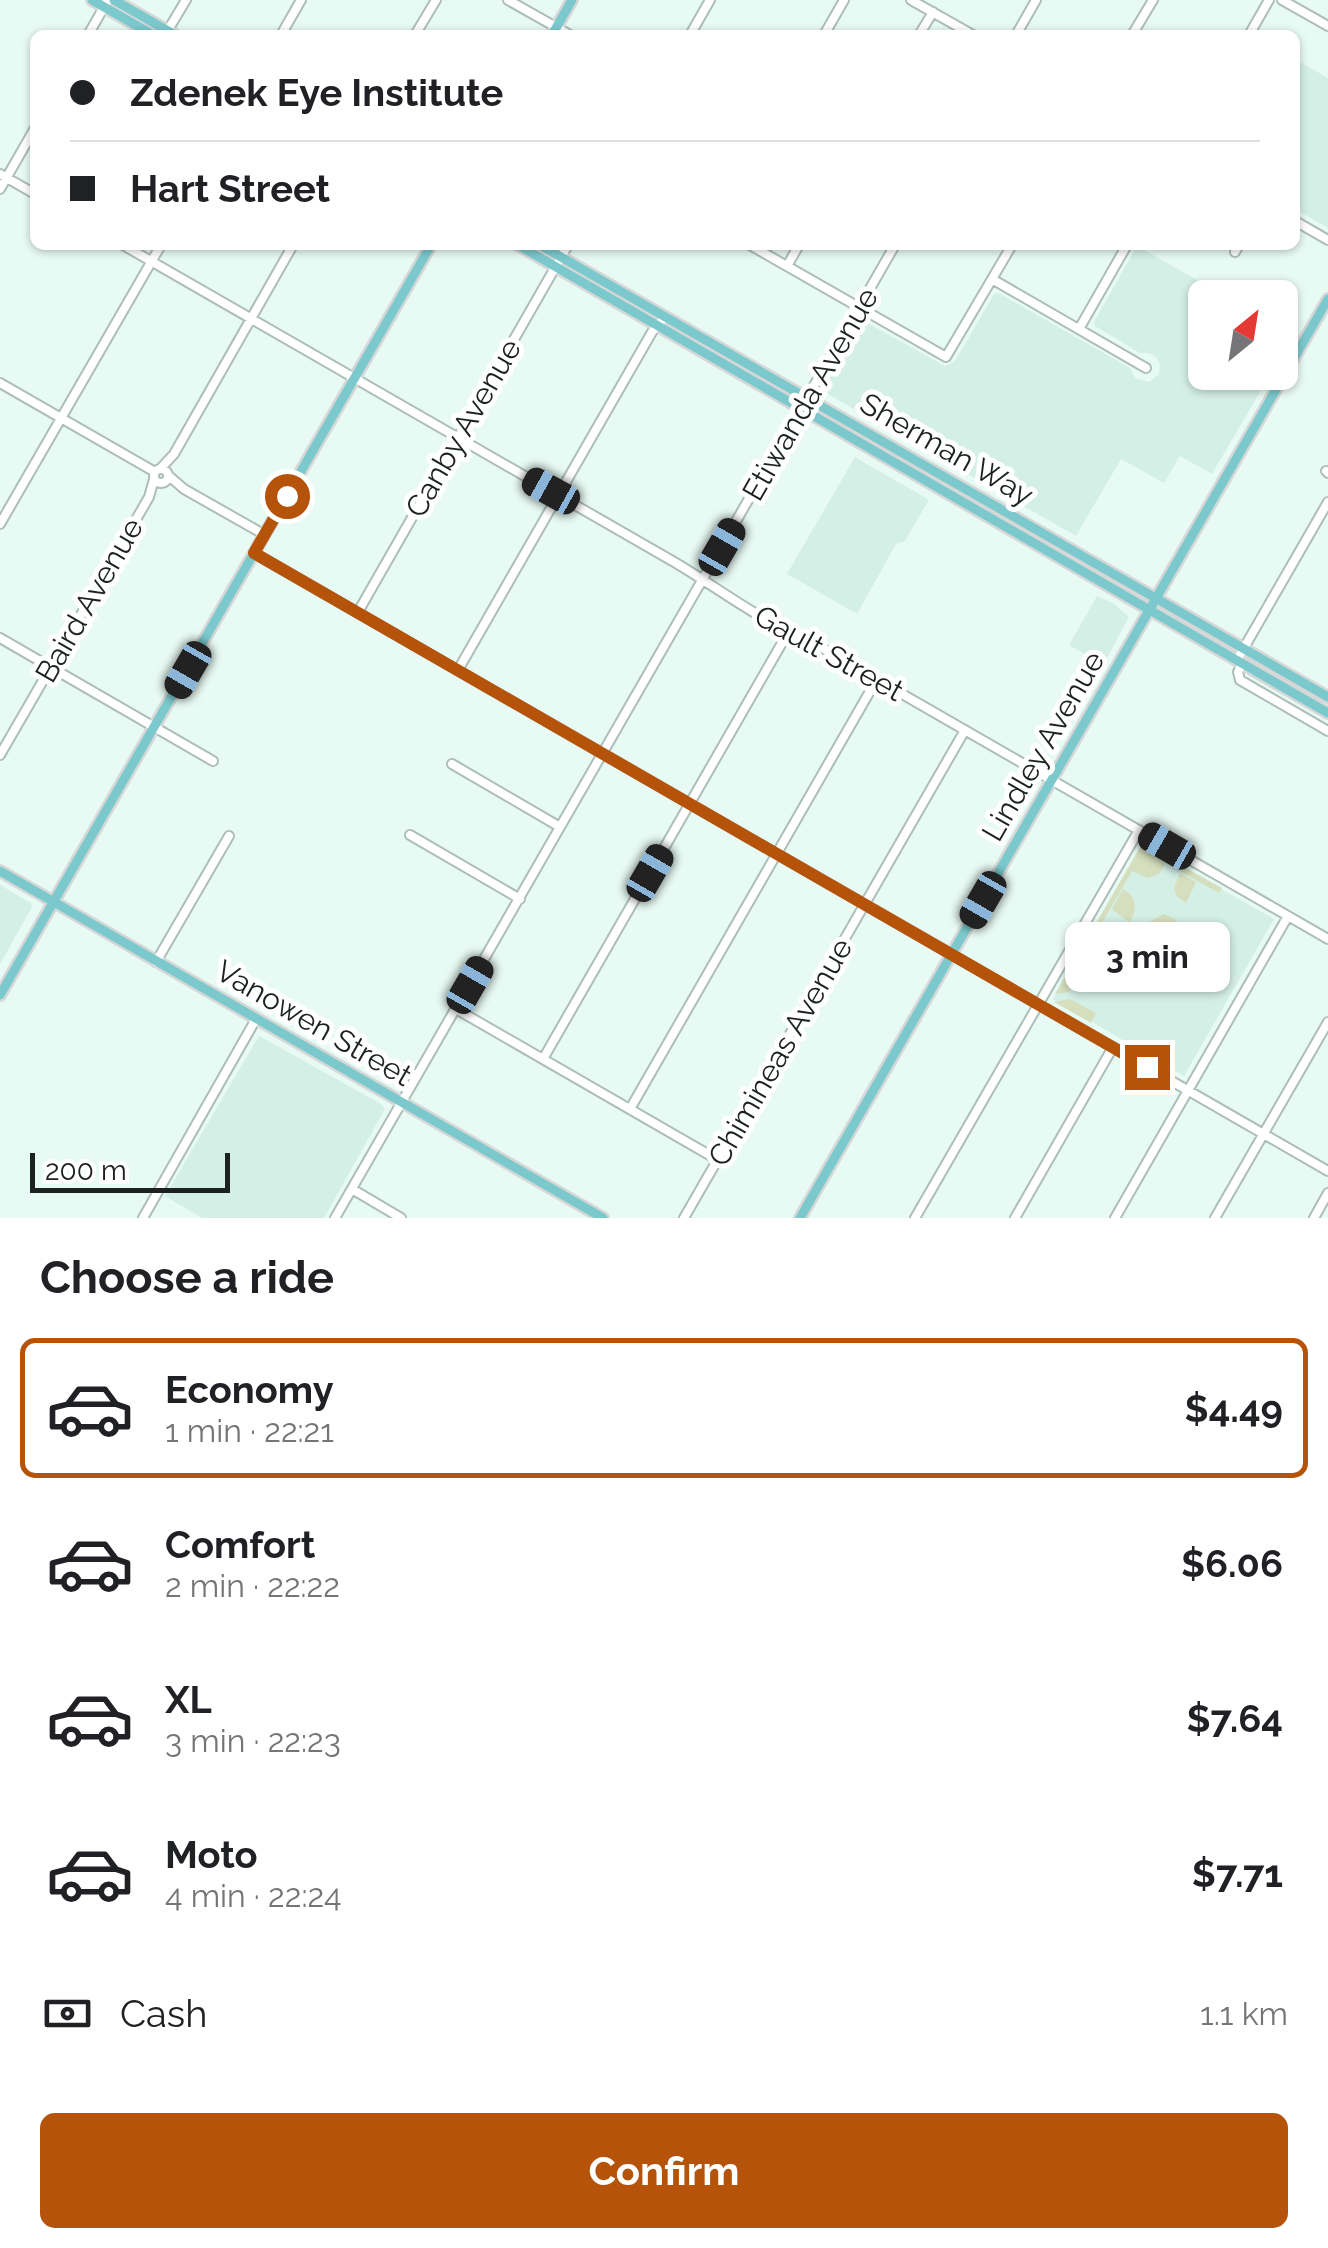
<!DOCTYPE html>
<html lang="en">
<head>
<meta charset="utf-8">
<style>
	body { margin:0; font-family:Raleway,sans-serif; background:#f6f6f6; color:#202124; height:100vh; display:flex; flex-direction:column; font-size:38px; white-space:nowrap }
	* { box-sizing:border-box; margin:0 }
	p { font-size:32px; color:#757577 }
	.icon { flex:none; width:55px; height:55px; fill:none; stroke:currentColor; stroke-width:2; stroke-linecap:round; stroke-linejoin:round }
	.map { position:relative; height:1218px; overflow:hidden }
	.side { display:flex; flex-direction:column; background:#fff; flex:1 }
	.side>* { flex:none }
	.top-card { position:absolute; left:30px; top:30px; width:1270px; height:220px; border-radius:15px; box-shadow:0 2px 8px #0004; display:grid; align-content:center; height:220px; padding:0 40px; background:#fff }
	.needle { width:65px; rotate:30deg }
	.controls { position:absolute; left:1188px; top:280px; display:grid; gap:20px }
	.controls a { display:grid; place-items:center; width:110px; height:110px; border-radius:15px; background:#fff; box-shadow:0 2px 8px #0004; font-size:50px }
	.scale { position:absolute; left:30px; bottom:25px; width:200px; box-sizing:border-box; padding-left:10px; border:5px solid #1c2220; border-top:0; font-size:28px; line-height:35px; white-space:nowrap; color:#1c2220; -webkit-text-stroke:8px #fff; paint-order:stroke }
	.end { position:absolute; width:45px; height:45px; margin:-22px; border:12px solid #b45309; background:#fff; box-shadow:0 0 0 5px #fff }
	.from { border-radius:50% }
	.bubble { position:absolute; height:70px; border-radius:15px; background:#fff; box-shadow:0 2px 8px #0004; font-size:32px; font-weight:700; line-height:70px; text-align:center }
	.car { position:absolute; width:30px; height:60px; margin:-30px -15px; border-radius:12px; box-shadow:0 0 8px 2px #0007; background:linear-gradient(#222 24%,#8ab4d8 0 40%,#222 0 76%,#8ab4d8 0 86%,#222 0) }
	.top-card b { display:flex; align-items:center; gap:35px; height:95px; font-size:38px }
	.top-card b+b { border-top:2px solid #e0e0e0 }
	.top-card i { width:25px; height:25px; background:#202124 }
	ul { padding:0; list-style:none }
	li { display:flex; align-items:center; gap:30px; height:140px; margin:0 20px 15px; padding:0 20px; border:5px solid transparent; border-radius:15px }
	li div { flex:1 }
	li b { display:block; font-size:38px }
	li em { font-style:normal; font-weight:700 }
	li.active { border-color:#b45309 }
	li>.icon { width:90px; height:90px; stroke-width:1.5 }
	h2 { padding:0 40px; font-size:45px; line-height:120px }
	.pay { display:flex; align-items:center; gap:25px; height:110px; padding:0 40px; font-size:38px }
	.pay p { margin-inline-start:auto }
	.button { display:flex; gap:20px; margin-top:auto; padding:20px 40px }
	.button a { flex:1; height:115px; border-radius:15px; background:#b45309; color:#fff; font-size:40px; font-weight:700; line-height:115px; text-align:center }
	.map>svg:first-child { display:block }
</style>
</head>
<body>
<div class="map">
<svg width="1328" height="1218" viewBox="0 0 1328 1218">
	<rect width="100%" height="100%" fill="#e8faf4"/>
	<path fill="#d4efe6" d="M1295,59L1328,78V228L1295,209Z
		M1137,246L1227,297L1205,298V372L1271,373L1212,474L1180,456L1164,483L1121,459L1076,536L826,393L824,388L861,323L866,322L945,366L955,361L994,294L999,293L1130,368L1135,378L1149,382L1159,374L1160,364L1156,357L1149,353H1140L1095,326L1094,322Z
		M855,457L929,500L905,541L896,544L857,614L787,574Z
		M1097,596L1114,604L1129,617L1103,665L1069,645Z
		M1142,844L1274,919L1184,1076L1053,999Z
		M0,885L31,903L32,907L0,964Z
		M259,1036L381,1104L385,1109L324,1218H202L165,1196Z"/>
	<path fill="#d5dfbd" d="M1142,844L1222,888L1219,893L1153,856L1165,864L1159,874L1148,878L1132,871L1091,942L1093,950L1089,957L1101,964L1092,978L1080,971L1069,992L1055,994Z
		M1180,873L1196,882L1186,903L1177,896L1174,888Z
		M1123,889C1138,898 1137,908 1130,923L1112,909Z
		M1164,914L1177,920L1163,940L1145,930L1149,922Z
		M1070,999L1096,1013L1091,1023L1054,1002Z"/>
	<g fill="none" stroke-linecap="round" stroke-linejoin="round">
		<g stroke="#adbeb8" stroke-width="12">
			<path id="minor" d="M508,0L570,35
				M911,0L973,35
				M1282,0L1328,26
				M88,35L108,0
				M165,35L186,0
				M281,35L301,0
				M415,35L436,0
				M690,35L710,0
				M824,35L844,0
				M919,35L933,12
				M1016,35L1036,0
				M1132,35L1153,0
				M1249,35L1269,0
				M0,174L35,194
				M0,189L35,128
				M1295,221L1328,240
				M123,245L669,559C699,576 726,596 755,613L763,614L1328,939
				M750,245L946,357L1012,245
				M1235,252L1239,245
				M787,266L799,245
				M992,279L1146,368
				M1079,329L1127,245
				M0,383L155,472
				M161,468L174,454L293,245
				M154 476a7 7 0 1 1 14 0a7 7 0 1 1-14 0Z
				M1326,471L1328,473
				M169,476L184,489L265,535
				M0,524L161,245
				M254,553L1328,1171
				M358,612L568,245
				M0,638L213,761
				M1237,660L1328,502
				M1242,664L1238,672L1240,680L1328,731
				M458,670L652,332L665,317
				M0,755L149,497L154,479
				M452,764L560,827
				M410,835L520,899
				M156,962L229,836
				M456,1009L718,1160
				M543,1059L790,629
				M630,1109L877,679
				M352,1189L401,1218
				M143,1218L256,1019
				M335,1218L895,245
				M684,1218L965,730
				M915,1218L1139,830
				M1015,1218L1113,1047
				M1115,1218L1288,916
				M1215,1218L1328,1022
				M1314,1218L1328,1193"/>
		</g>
		<g stroke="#d6d7d7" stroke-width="14">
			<path id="major" d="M92,0L153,35
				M114,0L175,35
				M552,35L572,0
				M518,245L1328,713
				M540,245L1328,697
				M0,871L603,1218
				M0,995L431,245
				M800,1218L1328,299"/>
		</g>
		<use href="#minor" stroke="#fff" stroke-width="8"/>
		<use href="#major" stroke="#7cc9cd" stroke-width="9"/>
	</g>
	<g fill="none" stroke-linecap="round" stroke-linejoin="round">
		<path stroke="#b45309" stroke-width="12" d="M287,496L254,553L1147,1067"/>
	</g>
	<g text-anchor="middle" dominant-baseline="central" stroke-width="10" stroke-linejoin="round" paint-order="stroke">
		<g font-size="30" fill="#1c2220" stroke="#fff">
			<text transform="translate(810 394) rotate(-60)">Etiwanda Avenue</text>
			<text transform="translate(463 428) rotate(-60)">Canby Avenue</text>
			<text transform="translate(947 449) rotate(30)">Sherman Way</text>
			<text transform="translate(89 600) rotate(-60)">Baird Avenue</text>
			<text transform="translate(829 653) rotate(29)">Gault Street</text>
			<text transform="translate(1043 746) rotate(-60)">Lindley Avenue</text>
			<text transform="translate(314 1023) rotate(30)">Vanowen Street</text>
			<text transform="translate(780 1052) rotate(-60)">Chimineas Avenue</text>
		</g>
	</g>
</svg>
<div class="controls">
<a><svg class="needle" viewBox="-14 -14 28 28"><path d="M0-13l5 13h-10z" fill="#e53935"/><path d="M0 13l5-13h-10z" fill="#757577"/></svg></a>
</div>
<div class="scale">200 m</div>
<i class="end from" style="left:287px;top:496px"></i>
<i class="end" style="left:1147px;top:1067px"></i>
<div class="bubble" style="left:1065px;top:922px;width:165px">3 min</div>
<i class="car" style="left:551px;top:491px;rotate:299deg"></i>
<i class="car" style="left:722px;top:547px;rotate:30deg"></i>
<i class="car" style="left:188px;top:670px;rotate:210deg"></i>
<i class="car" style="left:1167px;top:846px;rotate:300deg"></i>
<i class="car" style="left:650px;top:873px;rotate:30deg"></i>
<i class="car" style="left:983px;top:900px;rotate:210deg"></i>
<i class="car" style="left:470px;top:985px;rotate:30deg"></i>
<div class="top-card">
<b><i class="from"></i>Zdenek Eye Institute</b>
<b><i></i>Hart Street</b>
</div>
</div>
<section class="side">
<h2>Choose a ride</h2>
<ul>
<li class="active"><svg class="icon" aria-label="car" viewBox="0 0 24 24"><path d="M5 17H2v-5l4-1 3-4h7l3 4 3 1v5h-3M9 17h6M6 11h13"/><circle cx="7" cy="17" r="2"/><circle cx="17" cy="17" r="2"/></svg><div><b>Economy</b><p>1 min · 22:21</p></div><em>$4.49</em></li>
<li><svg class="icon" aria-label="car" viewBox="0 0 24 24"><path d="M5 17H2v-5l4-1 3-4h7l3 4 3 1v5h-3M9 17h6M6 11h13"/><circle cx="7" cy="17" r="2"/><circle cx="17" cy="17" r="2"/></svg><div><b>Comfort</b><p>2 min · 22:22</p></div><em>$6.06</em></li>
<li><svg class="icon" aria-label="car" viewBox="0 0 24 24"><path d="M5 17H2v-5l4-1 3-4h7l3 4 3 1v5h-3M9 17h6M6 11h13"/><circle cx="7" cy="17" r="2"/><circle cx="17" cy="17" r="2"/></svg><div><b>XL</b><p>3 min · 22:23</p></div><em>$7.64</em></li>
<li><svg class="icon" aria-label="car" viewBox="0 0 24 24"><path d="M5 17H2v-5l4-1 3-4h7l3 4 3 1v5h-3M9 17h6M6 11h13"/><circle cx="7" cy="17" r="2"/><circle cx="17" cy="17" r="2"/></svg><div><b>Moto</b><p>4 min · 22:24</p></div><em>$7.71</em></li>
</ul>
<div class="pay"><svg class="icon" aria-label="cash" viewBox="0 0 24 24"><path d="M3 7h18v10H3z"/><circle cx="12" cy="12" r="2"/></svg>Cash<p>1.1 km</p></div>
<div class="button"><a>Confirm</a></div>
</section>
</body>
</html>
